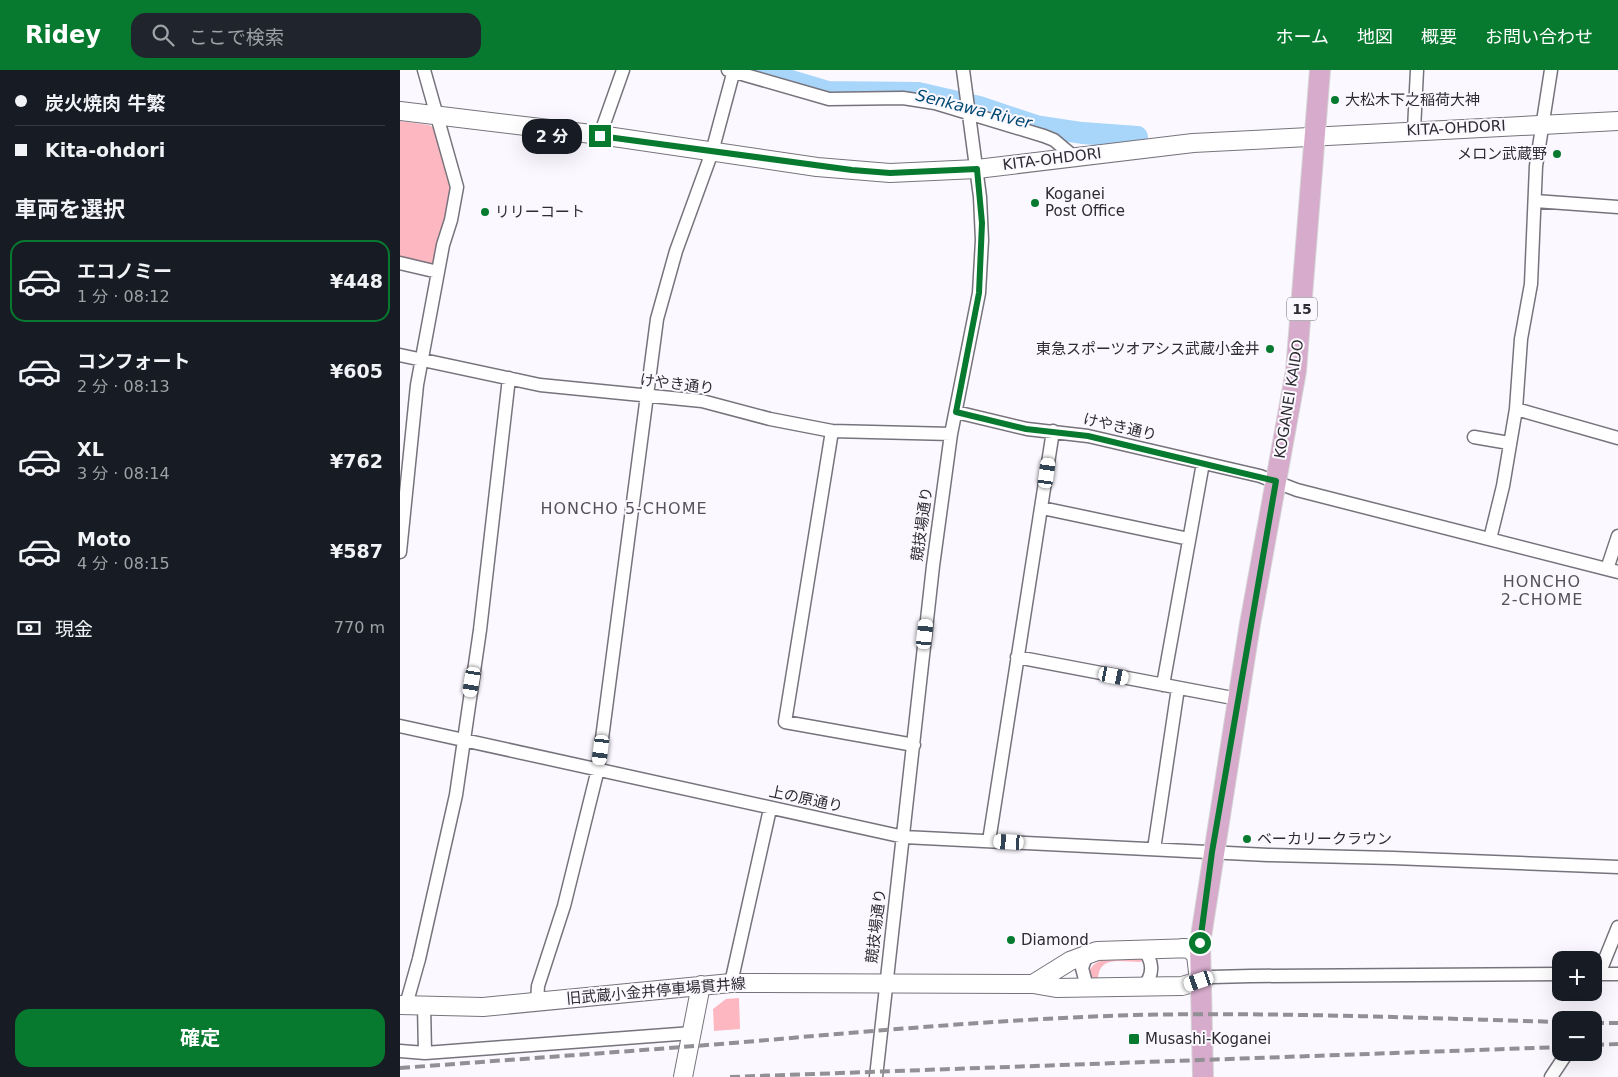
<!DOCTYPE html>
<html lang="ja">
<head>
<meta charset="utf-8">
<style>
	body { margin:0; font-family:"DejaVu Sans","Noto Sans JP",sans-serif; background:#20242c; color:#f1f3f6; height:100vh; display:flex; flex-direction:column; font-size:19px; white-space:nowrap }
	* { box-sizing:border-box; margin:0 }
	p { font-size:16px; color:#9ea1a6 }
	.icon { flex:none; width:28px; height:28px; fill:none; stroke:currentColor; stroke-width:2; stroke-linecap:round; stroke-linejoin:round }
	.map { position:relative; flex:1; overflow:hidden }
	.sheet { display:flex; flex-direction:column; background:#171b24; width:400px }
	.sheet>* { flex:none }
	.banner { display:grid; align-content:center; height:110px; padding:0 15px; background:#171b24 }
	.buttons { position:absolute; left:1152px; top:881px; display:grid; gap:10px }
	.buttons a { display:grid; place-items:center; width:50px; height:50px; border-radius:10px; background:#171b24; box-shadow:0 5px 20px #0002; font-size:25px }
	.end { position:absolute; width:22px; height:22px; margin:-11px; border:6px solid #077a2f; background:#fff; box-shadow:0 0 0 2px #fff }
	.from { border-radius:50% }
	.bubble { position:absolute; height:35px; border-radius:15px; background:#171b24; box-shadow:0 5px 20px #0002; font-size:16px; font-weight:700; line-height:35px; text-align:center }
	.car { position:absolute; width:15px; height:30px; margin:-15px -8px; border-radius:6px; box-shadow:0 0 4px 1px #0007; background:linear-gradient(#fff 24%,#345 0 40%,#fff 0 76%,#345 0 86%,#fff 0) }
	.banner b { display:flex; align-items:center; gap:18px; height:48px; font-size:19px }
	.banner b+b { border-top:1px solid #363941 }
	.banner i { width:12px; height:12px; background:#f1f3f6 }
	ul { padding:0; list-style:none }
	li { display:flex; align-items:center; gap:15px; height:82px; margin:0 10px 8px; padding:0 5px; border:2px solid transparent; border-radius:15px }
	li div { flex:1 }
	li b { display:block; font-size:19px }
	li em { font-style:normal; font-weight:700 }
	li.active { border-color:#077a2f }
	li>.icon { width:45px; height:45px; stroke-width:1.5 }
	h2 { padding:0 15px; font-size:22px; line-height:60px }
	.pay { display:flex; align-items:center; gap:12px; height:55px; padding:0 15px; font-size:19px }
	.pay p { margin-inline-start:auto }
	.button { display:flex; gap:10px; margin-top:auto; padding:10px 15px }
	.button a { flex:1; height:58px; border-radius:15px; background:#077a2f; color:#fff; font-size:20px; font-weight:700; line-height:58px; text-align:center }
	header { display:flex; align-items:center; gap:30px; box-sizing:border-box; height:70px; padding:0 25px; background:#077a2f; color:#fff }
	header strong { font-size:24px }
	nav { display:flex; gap:28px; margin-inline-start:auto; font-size:18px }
	.search { width:350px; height:45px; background:#20242c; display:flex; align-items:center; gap:12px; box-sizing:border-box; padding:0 18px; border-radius:15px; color:#9ea1a6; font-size:19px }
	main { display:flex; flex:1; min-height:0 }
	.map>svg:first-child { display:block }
</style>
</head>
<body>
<header>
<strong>Ridey</strong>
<div class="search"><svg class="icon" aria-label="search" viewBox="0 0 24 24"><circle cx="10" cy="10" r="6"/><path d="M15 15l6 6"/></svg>ここで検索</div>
<nav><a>ホーム</a><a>地図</a><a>概要</a><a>お問い合わせ</a></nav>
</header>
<main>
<section class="sheet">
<div class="banner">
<b><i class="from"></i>炭火焼肉 牛繁</b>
<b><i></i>Kita-ohdori</b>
</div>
<h2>車両を選択</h2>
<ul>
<li class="active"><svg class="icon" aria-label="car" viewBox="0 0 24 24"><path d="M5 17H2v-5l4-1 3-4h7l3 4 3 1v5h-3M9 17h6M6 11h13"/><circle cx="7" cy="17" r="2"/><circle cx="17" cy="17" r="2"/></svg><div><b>エコノミー</b><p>1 分 · 08:12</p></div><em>¥448</em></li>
<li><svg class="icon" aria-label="car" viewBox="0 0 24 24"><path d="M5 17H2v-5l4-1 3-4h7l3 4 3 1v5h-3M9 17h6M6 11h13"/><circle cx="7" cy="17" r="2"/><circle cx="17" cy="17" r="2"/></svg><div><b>コンフォート</b><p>2 分 · 08:13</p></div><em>¥605</em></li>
<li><svg class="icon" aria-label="car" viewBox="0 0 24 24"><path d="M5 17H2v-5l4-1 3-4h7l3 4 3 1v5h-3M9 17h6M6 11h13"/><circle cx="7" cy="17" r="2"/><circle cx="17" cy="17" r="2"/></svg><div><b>XL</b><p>3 分 · 08:14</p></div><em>¥762</em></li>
<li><svg class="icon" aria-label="car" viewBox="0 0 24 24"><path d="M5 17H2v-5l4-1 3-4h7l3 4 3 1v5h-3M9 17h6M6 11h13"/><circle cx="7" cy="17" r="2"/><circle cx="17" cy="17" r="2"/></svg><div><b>Moto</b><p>4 分 · 08:15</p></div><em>¥587</em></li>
</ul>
<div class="pay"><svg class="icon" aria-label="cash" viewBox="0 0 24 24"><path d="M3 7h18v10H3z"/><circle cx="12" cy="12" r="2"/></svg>現金<p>770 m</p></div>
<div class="button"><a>確定</a></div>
</section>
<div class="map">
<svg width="1218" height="1007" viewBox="0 0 1218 1007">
	<rect width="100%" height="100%" fill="#fbf9ff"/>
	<path fill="#fcb7c1" d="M0,51L29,55L37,59L53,118L32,197L0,189Z
		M743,888L741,892C720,892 697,884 698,913L692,911L689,903C694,883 727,888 743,888Z
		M339,928L340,959L314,961L313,939L326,929Z"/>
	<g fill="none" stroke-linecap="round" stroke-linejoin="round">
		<path stroke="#a8d5fa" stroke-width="22" d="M354,0L428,22L518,23L579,37L636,56L682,63L737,67"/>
		<g stroke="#77737c" stroke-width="15">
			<path id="street" d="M328,0L429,29L503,28L535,33L644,66L654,70L673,86
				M1014,60L1017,0
				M200,65L223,0
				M1135,131L1218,137
				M0,193L38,202
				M0,285L140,315L302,331L370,349L432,361L551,364
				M1116,339L1218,368
				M556,342L627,359L688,366L860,406L897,420L1218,502
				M432,361L385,652L514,675
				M1074,367L1109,373
				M642,438L789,469
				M1090,469L1103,416L1116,339L1121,269L1131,214L1136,96L1151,0
				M0,482L17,315L43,175L51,150L57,117L24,0
				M1207,499L1218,466
				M617,587L838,629
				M763,615L803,393
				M0,656L504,767L868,785L993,788L1218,797
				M589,771L653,361
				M754,779L778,618
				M742,878C753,890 755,904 743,917
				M1194,904H1218
				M1199,904L1218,857
				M799,911L812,907L851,906L1161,904
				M331,913L370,739
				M687,917L682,898L687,884
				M137,932L138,916L164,836L198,699L257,249L276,181L312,82L334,0
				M6,935L19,889L56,725L80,560L109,308
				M24,935L25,983
				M0,981L25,983L292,963
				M476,1007L533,496L551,364L579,223L582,170L580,127L563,0
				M1151,1007L1165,986"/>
		</g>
		<g stroke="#77737c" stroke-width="20">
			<path id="secondary" d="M0,41L200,65L417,97L490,103L577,99L793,73L1218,51
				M633,914L670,891L697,881L794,878
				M0,935L83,937L331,913L633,914L656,918L782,916L799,911L796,885L789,879L782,878
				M283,1007L301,915"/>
		</g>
		<g stroke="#d5d5d6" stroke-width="22">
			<path id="primary" d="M803,1007L800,873L850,554L896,301L920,0"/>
		</g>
		<use href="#street" stroke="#fff" stroke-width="12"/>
		<use href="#secondary" stroke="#fff" stroke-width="18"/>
		<use href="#primary" stroke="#d6abcb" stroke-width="20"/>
		<path stroke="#929095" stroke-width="4" stroke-dasharray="10 5" stroke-linecap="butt" d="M1194,953H1218
			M1194,975L1218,974
			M0,998C119,989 237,981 356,971C482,960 608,949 735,945C877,942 1019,948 1161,952
			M330,1007L1161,977"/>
	</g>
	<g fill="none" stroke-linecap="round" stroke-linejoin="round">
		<path stroke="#077a2f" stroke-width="6" d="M200,66L452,100L490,103L577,99L582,153L579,223L556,342L626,359L688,366L876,411L812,782L800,873"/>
	</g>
	<g fill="#077a2f" stroke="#fbf9ff" stroke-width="2">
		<circle cx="935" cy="30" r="5"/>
		<circle cx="1157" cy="84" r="5"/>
		<circle cx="635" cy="133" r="5"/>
		<circle cx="85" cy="142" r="5"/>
		<circle cx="870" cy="279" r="5"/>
		<circle cx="847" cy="769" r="5"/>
		<circle cx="611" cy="870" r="5"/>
		<rect x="728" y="963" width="12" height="12" rx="2.5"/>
	</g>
	<g text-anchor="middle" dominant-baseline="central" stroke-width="4" stroke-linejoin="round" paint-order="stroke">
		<rect fill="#fbf9ff" stroke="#6c6a6e" stroke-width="1" x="887" y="227.5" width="30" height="23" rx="4"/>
		<g font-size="14" font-weight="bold" fill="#2e2c30">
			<text x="902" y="239">15</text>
		</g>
		<g font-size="15" fill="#2e2c30" stroke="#fbf9ff" text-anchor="start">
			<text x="945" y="30">大松木下之稲荷大神</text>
			<text x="1147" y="84" text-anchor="end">メロン武蔵野</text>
			<text x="645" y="124">Koganei<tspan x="645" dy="17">Post Office</tspan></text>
			<text x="95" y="142">リリーコート</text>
			<text x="860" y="279" text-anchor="end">東急スポーツオアシス武蔵小金井</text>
			<text x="857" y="769">ベーカリークラウン</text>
			<text x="621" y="870">Diamond</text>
			<text x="745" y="969">Musashi-Koganei</text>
		</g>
		<g font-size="15" fill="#2e2c30" stroke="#fbf9ff">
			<text transform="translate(1056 58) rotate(-3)">KITA-OHDORI</text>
			<text transform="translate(652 89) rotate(-7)">KITA-OHDORI</text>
			<text transform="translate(277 314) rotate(7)">けやき通り</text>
			<text transform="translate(889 329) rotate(-81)">KOGANEI KAIDO</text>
			<text transform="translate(720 357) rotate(13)">けやき通り</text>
			<text transform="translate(522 454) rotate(-82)">競技場通り</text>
			<text transform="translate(406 729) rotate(12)">上の原通り</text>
			<text transform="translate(476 856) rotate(-83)">競技場通り</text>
			<text transform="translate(256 921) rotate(-5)">旧武蔵小金井停車場貫井線</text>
		</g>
		<g font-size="16" font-style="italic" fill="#004973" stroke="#fbf9ff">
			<text transform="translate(574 39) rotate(14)">Senkawa River</text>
		</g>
		<g font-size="16" letter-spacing="1" fill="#56525a" stroke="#fbf9ff">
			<text x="224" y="438">HONCHO 5-CHOME</text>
			<text x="1142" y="511">HONCHO<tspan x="1142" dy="18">2-CHOME</tspan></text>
		</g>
	</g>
</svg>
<div class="buttons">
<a>+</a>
<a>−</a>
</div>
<i class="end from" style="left:800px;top:873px"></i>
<i class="end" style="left:200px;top:66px"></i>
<div class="bubble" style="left:122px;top:49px;width:60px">2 分</div>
<i class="car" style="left:647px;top:403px;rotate:8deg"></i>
<i class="car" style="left:525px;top:564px;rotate:6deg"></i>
<i class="car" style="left:714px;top:606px;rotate:101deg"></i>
<i class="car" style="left:72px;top:612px;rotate:190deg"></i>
<i class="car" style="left:201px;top:680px;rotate:187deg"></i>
<i class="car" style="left:609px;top:772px;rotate:273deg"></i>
<i class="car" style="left:799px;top:911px;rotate:251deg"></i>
</div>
</main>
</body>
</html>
